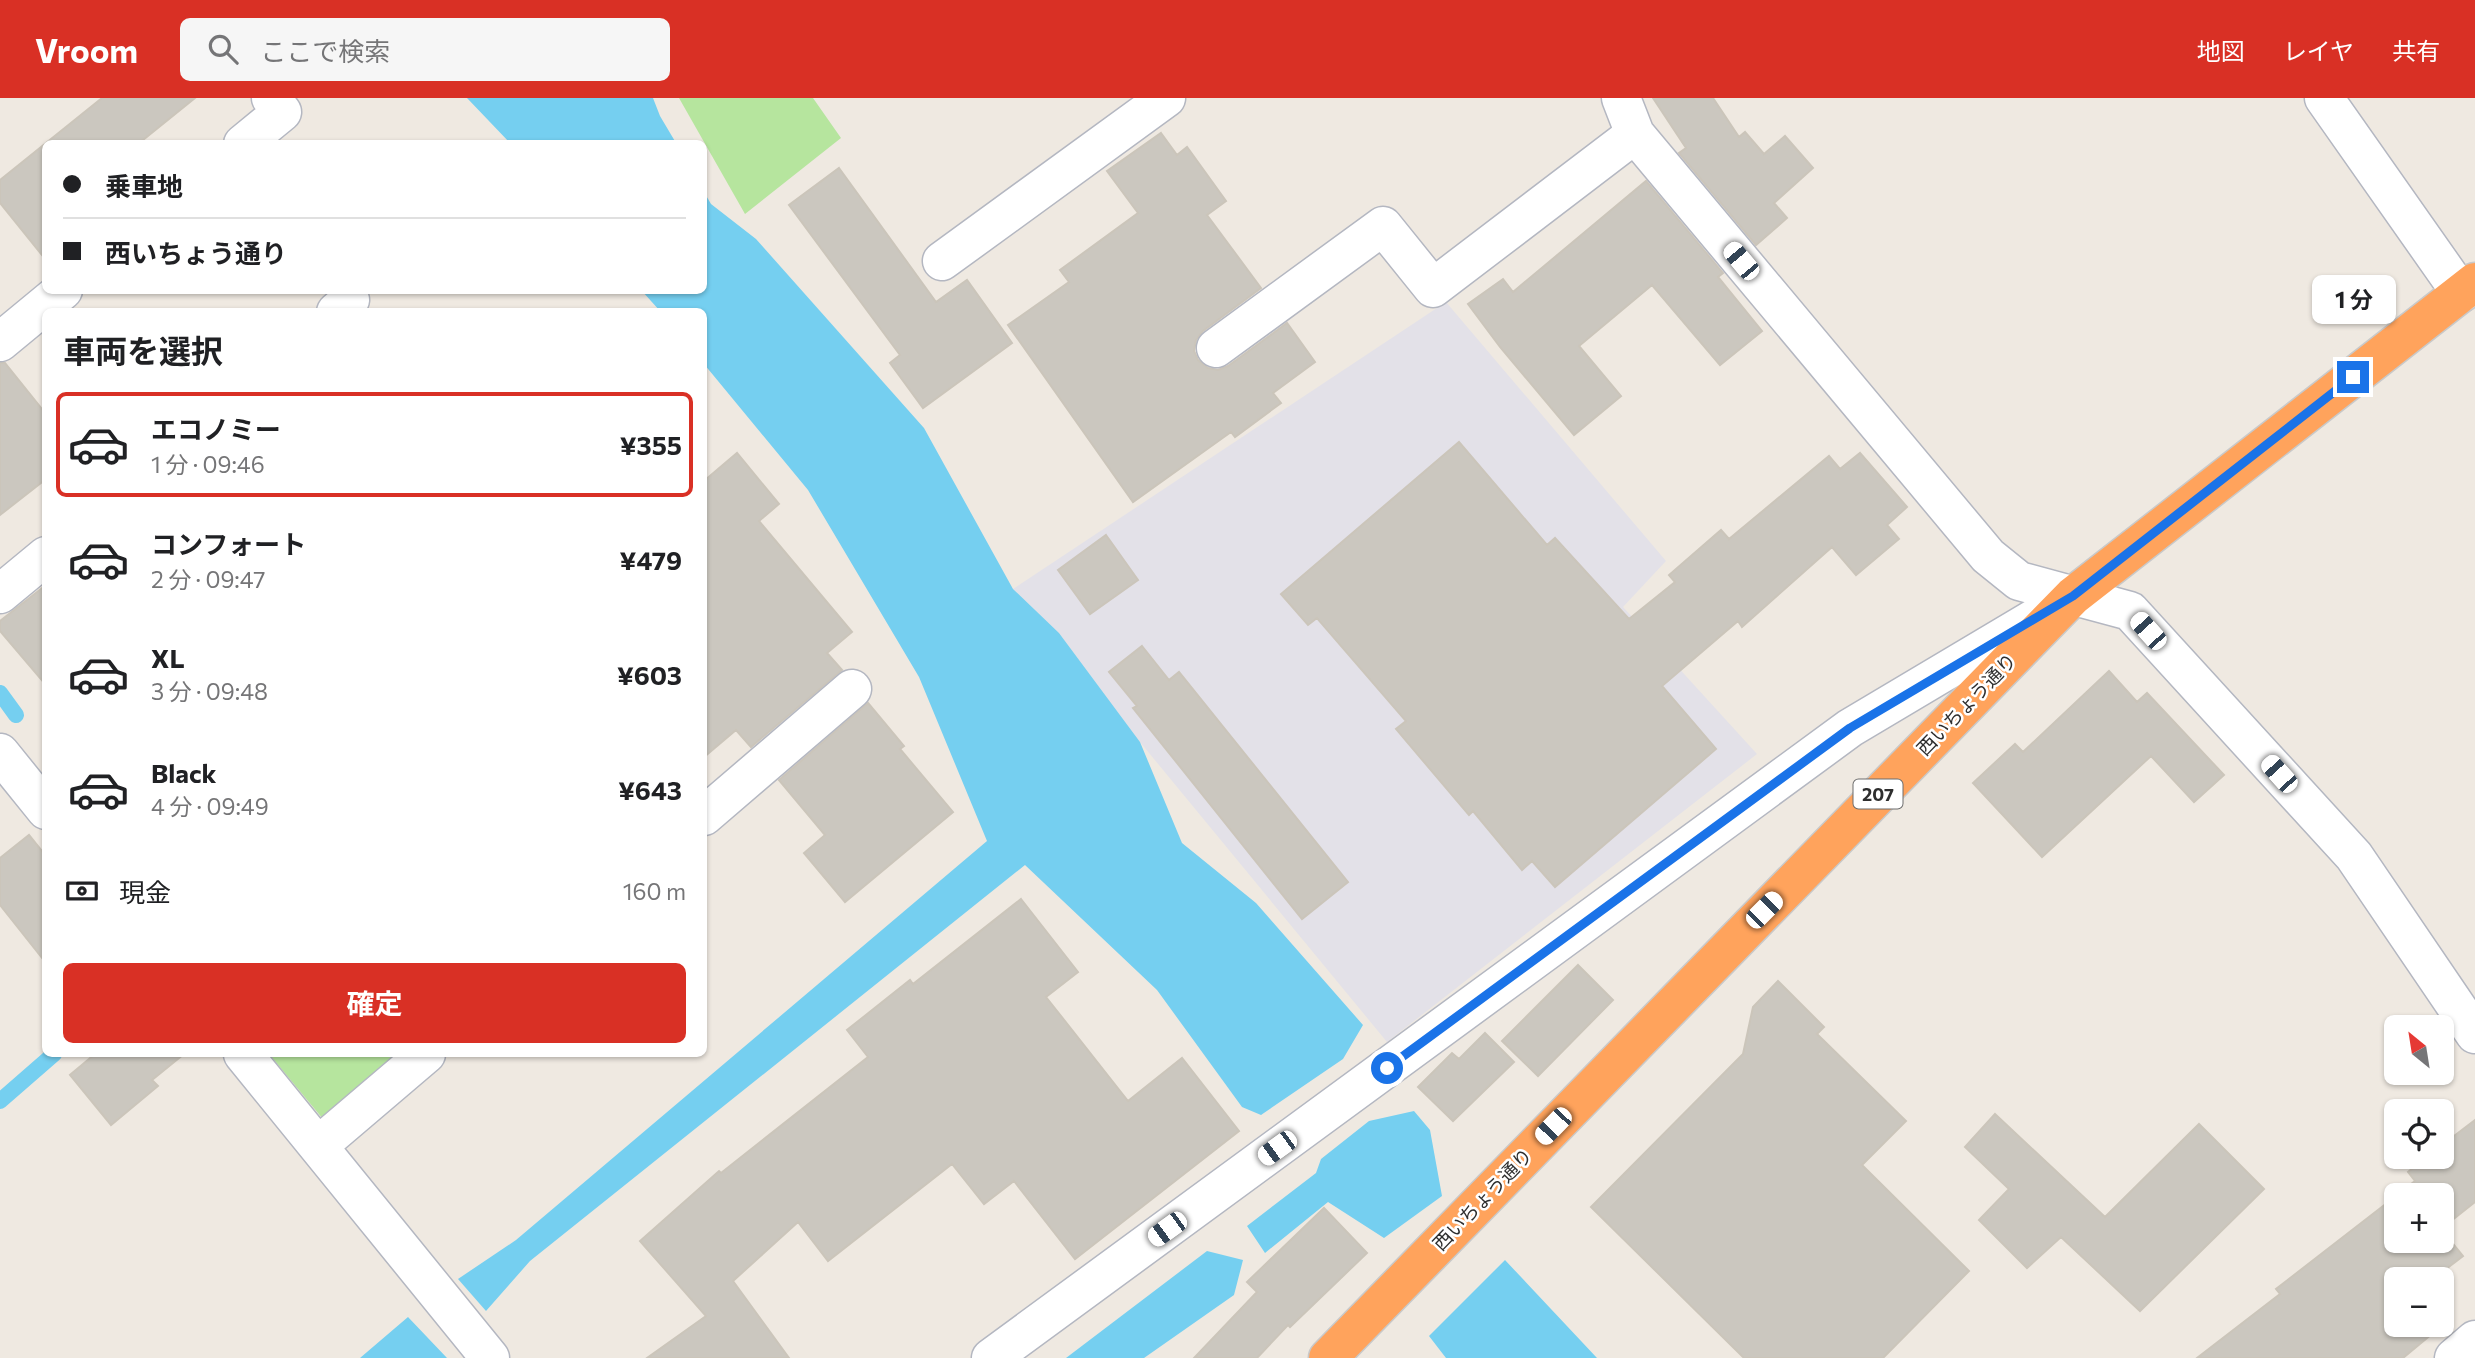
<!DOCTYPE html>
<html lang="ja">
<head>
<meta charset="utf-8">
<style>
	body { margin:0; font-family:Commissioner,"Noto Sans JP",sans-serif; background:#f6f6f6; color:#202124; height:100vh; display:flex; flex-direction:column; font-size:26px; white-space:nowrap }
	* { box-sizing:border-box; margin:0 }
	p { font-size:23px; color:#757577 }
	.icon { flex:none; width:38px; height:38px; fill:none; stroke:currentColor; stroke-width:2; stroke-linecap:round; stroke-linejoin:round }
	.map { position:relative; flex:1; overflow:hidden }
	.drawer { position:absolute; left:42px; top:210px; width:665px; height:749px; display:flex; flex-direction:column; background:#fff; border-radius:10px; box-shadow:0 2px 5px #0004 }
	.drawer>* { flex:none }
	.top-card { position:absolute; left:42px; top:42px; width:665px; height:154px; border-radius:10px; box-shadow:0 2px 5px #0004; display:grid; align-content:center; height:154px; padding:0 21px; background:#fff }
	.needle { width:46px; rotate:330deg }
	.buttons { position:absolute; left:2384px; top:917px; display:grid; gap:14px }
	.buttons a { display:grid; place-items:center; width:70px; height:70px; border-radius:10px; background:#fff; box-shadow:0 2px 5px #0004; font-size:35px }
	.end { position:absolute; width:32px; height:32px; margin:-16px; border:9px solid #1a73e8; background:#fff; box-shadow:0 0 0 4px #fff }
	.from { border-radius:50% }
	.bubble { position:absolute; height:49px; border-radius:10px; background:#fff; box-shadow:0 2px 5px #0004; font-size:23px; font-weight:700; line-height:49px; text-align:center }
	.car { position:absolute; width:21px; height:42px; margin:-21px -10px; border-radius:9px; box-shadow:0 0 5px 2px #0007; background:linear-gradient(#fff 24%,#345 0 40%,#fff 0 76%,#345 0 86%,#fff 0) }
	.top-card b { display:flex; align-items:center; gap:24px; height:66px; font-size:26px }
	.top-card b+b { border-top:2px solid #e0e0e0 }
	.top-card i { width:18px; height:18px; background:#202124 }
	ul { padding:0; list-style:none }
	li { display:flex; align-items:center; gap:21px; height:105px; margin:0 14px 10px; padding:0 7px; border:4px solid transparent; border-radius:10px }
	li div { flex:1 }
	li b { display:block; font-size:26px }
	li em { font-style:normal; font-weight:700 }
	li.selected { border-color:#d93025 }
	li>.icon { width:63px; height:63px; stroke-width:1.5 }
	h2 { padding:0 21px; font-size:32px; line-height:84px }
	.pay { display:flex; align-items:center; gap:18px; height:77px; padding:0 21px; font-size:26px }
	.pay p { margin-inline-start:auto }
	.button { display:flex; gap:14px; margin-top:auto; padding:14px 21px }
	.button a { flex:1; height:80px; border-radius:10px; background:#d93025; color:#fff; font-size:28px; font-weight:700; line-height:80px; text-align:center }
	header { display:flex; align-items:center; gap:42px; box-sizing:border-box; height:98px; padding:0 35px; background:#d93025; color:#fff }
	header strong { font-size:33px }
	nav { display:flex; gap:38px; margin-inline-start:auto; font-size:24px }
	.search { width:490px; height:63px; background:#f6f6f6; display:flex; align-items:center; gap:18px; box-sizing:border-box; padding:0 24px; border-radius:10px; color:#757577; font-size:26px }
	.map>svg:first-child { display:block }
</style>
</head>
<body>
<header>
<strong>Vroom</strong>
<div class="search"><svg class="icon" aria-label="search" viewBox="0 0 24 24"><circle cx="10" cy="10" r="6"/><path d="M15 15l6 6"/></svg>ここで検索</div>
<nav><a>地図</a><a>レイヤ</a><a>共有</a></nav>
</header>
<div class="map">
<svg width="2475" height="1260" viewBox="0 0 2475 1260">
	<rect width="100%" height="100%" fill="#efe9e1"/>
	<path fill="#e3e1e8" d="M1446,204L1666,463L1623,509L1757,656L1387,944L1140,644L1059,535L1013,491Z"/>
	<path fill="#b6e59e" d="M679,0H813L841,40L745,116Z
		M269,956H396L323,1021Z"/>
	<path fill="#75cff0" d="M467,0H653L660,18L676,45H510Z
		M704,94L711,106L756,141L924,330L1013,491L1059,535L1140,644L1182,745L1256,805L1363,927L1343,961L1261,1017L1242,1009L1157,892L1025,767L530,1163L486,1213L458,1181L516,1142L987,743L919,579L808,392L704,266V214L660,213L642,193L704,192Z
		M1414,1013L1430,1032L1442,1098L1384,1140L1328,1104L1265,1155L1247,1128L1316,1075L1321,1061L1369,1023Z
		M1207,1153L1243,1162L1234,1197L1144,1260H1066Z
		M1505,1162L1597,1260H1446L1429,1238Z
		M408,1219L447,1260H360Z"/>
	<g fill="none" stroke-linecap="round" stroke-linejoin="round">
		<path stroke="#75cff0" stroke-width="16" d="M0,595L16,617
			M0,1003L54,956"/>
	</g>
	<path fill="#cbc7bf" stroke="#cbc5ba" stroke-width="2" d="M102,0H195L138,46H46V162L0,105V82Z
		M1653,0H1713L1739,39L1745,34L1764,56L1785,38L1813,70L1774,105L1787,120L1756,147L1679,55L1686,50Z
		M1161,35L1177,57L1187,49L1226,103L1207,117L1261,190L1203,233L1196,242L1194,253L1198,262L1208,270L1218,272L1228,268L1287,225L1315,264L1273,295L1281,305L1235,339L1231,334L1133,404L1008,227L1069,184L1060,172L1138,115L1107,73Z
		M839,70L936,204L967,182L1012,245L923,310L890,265L900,257L789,107Z
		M1646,83L1723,175L1718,179L1762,233L1720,267L1652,187L1579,248L1621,298L1574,337L1500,249L1468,206L1503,181L1513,194Z
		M0,265H5L46,316V381L0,417Z
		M1459,344L1547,447L1555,440L1629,521L1675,484L1669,477L1721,432L1729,441L1829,358L1840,371L1860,355L1907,409L1887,427L1899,441L1856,477L1832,449L1742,529L1738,523L1662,588L1716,651L1555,789L1532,763L1522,772L1473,713L1469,717L1396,631L1406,623L1317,520L1308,527L1281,496Z
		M737,355L779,406L759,423L852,534L827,555L842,572L751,649L736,632L704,659V383Z
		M1106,437L1138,482L1090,516L1058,472Z
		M46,487V587L0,533V523Z
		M1142,548L1169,582L1179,574L1348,784L1302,821L1133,610L1137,608L1109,574Z
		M2109,573L2137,604L2147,595L2224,677L2194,704L2151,658L2042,759L1973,685L2015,646L2023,654Z
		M868,605L904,648L900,651L953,714L845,804L804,755L825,737L779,682Z
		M29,737L46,758V865L0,807V760Z
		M1021,801L1078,874L1046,899L1128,1003L1182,960L1239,1033L1075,1161L1014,1083L984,1106L952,1066L828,1163L798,1124L733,1183L789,1260H647L706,1218L640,1143L719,1073L721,1075L868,959L847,932L910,882L913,886Z
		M1578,867L1613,902L1538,978L1502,943Z
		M1778,883L1824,929L1817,936L1906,1023L1862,1067L1969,1173L1883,1260H1744L1591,1109L1743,956L1753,909Z
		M1485,935L1514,964L1453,1023L1418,989L1452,955L1459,961Z
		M95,956H184L152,982L158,988L111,1027L70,977Z
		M1995,1016L2105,1119L2199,1026L2264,1091L2140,1213L2061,1139L2027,1170L1979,1122L2009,1091L1965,1049Z
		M2475,1022V1104L2441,1131V1097H2396L2415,1083L2408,1074L2427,1059H2441V1048Z
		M2396,1098V1143H2441V1131L2463,1158L2433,1181H2396V1227H2427L2433,1235L2403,1260H2197L2280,1196L2276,1191Z
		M1324,1110L1367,1155L1290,1229L1288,1227L1257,1260H1194L1257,1194L1247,1184Z"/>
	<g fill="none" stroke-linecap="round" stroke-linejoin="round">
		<g stroke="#b4b7c1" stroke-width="41">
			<path id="minor" d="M1621,0L1635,36L1988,458L2019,483L2130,513L2354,758L2475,936
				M2324,0L2461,195
				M243,46L282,14L271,0
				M942,163L1166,0
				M336,214L350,202
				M0,244L63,192
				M1216,250L1383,128L1433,190L1635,36
				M0,496L46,458
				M0,655L46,712
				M704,718L852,591
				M243,956L490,1260
				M318,1048L426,956
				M991,1260L1850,630L2055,508
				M2454,1260L2475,1242"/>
		</g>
		<g stroke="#c9c9c9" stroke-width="41">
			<path id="highway" d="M1328,1260L2073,498L2475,184"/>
		</g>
		<use href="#minor" stroke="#fff" stroke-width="38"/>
		<use href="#highway" stroke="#ffa35c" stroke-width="38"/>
	</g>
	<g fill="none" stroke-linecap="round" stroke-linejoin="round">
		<path stroke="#1a73e8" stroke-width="9" d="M1387,970L1850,630L2073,498L2353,279"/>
	</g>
	<g text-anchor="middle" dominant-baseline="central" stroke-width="5" stroke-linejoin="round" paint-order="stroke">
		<rect fill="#fff" stroke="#6d6d6d" stroke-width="2" x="1853.5" y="681.5" width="49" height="29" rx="5"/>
		<g font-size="18" font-weight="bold" fill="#2e2e2e">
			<text x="1878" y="696">207</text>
		</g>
		<g font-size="19" fill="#2e2e2e" stroke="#fff">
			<text transform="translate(1966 606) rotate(-46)">西いちょう通り</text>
			<text transform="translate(1482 1101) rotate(-46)">西いちょう通り</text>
		</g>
	</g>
</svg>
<div class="buttons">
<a><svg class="needle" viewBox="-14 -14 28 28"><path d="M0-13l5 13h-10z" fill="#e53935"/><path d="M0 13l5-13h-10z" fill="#757577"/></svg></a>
<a><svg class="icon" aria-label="locate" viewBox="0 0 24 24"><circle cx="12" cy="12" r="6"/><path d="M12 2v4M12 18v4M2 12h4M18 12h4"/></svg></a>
<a>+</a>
<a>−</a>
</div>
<i class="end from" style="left:1387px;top:970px"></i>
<i class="end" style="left:2353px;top:279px"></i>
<div class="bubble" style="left:2312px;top:177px;width:84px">1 分</div>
<i class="car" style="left:1741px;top:163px;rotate:320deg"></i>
<i class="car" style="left:2148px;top:533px;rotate:318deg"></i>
<i class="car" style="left:2279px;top:676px;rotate:318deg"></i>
<i class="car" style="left:1764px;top:812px;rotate:45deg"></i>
<i class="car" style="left:1553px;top:1028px;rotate:224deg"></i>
<i class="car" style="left:1277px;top:1050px;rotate:234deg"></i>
<i class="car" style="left:1167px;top:1131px;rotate:234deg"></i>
<div class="top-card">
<b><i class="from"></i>乗車地</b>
<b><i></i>西いちょう通り</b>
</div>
<section class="drawer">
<h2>車両を選択</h2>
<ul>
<li class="selected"><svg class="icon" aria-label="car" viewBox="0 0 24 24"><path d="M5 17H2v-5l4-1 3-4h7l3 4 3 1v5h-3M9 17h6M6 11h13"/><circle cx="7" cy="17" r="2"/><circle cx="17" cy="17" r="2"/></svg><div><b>エコノミー</b><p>1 分 · 09:46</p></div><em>¥355</em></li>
<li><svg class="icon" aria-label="car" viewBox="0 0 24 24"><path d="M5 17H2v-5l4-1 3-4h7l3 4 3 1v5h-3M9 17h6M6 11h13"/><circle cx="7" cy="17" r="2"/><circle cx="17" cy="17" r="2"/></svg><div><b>コンフォート</b><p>2 分 · 09:47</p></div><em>¥479</em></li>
<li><svg class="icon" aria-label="car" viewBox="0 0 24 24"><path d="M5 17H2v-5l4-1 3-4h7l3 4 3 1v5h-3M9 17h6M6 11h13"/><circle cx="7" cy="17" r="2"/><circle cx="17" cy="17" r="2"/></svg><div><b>XL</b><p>3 分 · 09:48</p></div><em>¥603</em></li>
<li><svg class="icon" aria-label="car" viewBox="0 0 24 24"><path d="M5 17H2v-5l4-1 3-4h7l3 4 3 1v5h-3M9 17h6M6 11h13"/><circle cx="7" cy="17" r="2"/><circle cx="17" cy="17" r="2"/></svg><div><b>Black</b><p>4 分 · 09:49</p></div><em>¥643</em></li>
</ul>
<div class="pay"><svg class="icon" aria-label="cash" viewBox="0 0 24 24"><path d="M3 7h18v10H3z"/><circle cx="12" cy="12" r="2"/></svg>現金<p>160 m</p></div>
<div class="button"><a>確定</a></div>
</section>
</div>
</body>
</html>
